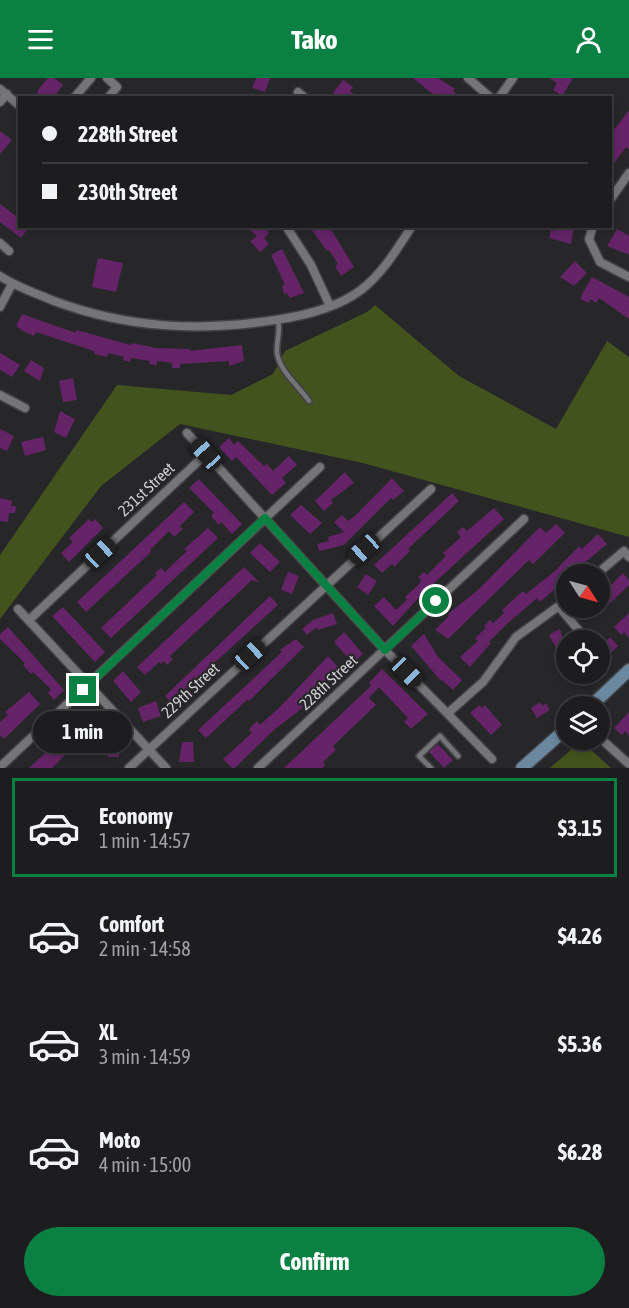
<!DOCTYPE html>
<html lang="en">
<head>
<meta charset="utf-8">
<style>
	body { margin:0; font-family:"Asap Condensed",sans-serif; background:#252629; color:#f1f3f6; height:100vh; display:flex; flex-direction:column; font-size:22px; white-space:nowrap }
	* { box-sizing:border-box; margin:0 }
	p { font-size:20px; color:#a0a2a5 }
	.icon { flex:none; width:33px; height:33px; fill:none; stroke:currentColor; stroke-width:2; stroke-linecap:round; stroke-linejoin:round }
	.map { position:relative; height:690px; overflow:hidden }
	.side { display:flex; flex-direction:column; background:#1d1d20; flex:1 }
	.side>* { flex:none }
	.banner { position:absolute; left:18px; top:18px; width:594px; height:132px; border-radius:0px; box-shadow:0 3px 9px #0003,0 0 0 2px #3b3b3e; display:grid; align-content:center; height:132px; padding:0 24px; background:#1d1d20 }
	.needle { width:39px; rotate:126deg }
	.buttons { position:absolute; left:556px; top:486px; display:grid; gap:12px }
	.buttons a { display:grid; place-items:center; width:54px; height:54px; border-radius:50%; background:#1d1d20; box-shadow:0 3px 9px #0003,0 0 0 2px #3b3b3e; font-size:30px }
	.end { position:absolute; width:27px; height:27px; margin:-14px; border:8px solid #0b8043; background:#fff; box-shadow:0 0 0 3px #fff }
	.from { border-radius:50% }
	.bubble { position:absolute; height:42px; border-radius:21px; background:#1d1d20; box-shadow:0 3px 9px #0003,0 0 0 2px #3b3b3e; font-size:20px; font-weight:700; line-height:42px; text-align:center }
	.car { position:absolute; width:18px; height:36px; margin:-18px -9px; border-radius:8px; box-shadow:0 0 4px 2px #0007; background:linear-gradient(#222 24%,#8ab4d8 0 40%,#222 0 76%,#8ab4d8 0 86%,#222 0) }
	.banner b { display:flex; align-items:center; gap:21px; height:57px; font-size:22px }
	.banner b+b { border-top:2px solid #3b3b3e }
	.banner i { width:15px; height:15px; background:#f1f3f6 }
	ul { padding:10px 0 0; list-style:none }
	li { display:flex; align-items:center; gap:18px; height:99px; margin:0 12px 9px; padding:0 12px; border:3px solid transparent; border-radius:0px }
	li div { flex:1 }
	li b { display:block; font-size:22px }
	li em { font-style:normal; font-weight:700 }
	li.selected { border-color:#0b8043 }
	li>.icon { width:54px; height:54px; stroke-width:1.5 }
	.primary-button { display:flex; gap:12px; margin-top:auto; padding:12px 24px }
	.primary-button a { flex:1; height:69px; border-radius:36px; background:#0b8043; color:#fff; font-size:24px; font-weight:700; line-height:69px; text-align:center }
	header { display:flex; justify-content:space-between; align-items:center; height:78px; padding:0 24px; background:#0b8043; color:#fff; font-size:27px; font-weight:700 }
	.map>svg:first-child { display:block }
</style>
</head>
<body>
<header><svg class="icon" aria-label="menu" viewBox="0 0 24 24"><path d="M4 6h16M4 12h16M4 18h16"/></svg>Tako<svg class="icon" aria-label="person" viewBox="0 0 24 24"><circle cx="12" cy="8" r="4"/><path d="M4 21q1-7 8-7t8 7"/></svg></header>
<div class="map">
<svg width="629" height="690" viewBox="0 0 629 690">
	<rect width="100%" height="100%" fill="#27272a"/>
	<path fill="#43531e" d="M375,227L459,298L556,351L607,263L629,279V459L363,385L180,346L101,408L0,541V477L117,307L231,317L273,296L285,273L367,234Z
		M581,663L611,690H550Z"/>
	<path fill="#642467" d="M48,0H54L63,7L53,20H41L37,16L38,12Z
		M256,0H270L265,14L252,10Z
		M413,0H438L455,11L453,13L461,20H443L437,15L435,18Z
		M549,0H573L562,18L553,12L557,5Z
		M343,2L353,9L350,13L359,20H338L333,15Z
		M629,32V71L626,69L610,91V57Z
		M0,53L12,62L0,76Z
		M0,126L20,141V148H30L21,160L0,144Z
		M245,148H263L269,155L264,160L269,166L260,174L250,163L257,158Z
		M309,148H329L354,189L341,198L335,188L338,186L329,172L327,173Z
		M555,148L574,149L571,166L549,160L551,152L554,153Z
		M617,151L629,158V177L607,168Z
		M282,171L304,215L290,220L287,215L284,216L282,208L285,207L271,177Z
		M98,180L123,185L116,214L92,209Z
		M575,183L587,195L574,208L560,199Z
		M592,199L629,219V241L599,220L596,225L591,221L588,225L580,220Z
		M22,236L76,255V252L131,267L132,265L156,270L190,271V273L242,267L244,283L229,288V283L180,286V290H172V285L157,283V287L149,286L150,283L131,280L130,284L123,282L124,279L108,275L107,279L94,276V273L36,254L34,258L23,253L16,248Z
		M0,275L20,287L12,299L0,292Z
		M31,282L44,290L40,303L24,293Z
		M73,300L77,322L63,324L59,303Z
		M60,333L75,341L66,360L54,354Z
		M0,351L14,358L7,373L0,370Z
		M43,359L46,372L25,378L21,364Z
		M229,360L234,367L238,363L264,388L267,386L273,393L289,378L297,387L282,400L286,405L272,417L236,379L232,383L219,369Z
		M345,394L354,405L331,422L333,425L324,433L315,423Z
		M392,400L404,413L393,422L391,420L344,467L319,473L317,466L329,463L328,459L344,454L334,444L342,437L348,443L356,437Z
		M199,401L242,446L232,456L221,444L219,447L211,438L214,435L189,410Z
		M452,415L459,423L408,471L410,473L394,489L392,486L382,495L374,487Z
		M0,420L12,423L11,428H16L15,435H9L8,444L0,443Z
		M184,424L194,434L180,448L183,451L174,459L169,453L150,472L151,474L86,534L77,524Z
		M301,427L322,445L310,456L290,437Z
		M494,430L504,441L420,518L393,548L374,528L384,519L396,532L407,522L405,519L419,506L421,502L418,499L424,494L427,497L446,478L443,475L461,459L457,454L463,449L467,453Z
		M89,441L92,444L95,441L103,450L69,484L61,475L73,464L69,460Z
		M556,446L565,455L533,486L529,482L448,561L435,552L449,538L448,536L478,512L540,449L546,455Z
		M208,450L218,460L111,560L101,550L157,497L155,495L161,490L165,494L187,473L184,471Z
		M598,456L607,466L571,496H558L564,503L540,524L537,520L508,545L489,564L491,565L470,589L460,579L478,563L475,560L486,550L484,548L490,542L493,545L504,535L502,532L523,513L526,516L555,493L579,468L582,471Z
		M260,465L280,484L270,494L250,475Z
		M244,489L260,505L252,502L170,578L173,581L167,587L164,583L161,586L159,584L145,597L137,589Z
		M288,494L299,498L292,516L281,512Z
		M623,495L629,502V507L596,539L594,537L591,539L583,530H600V518Z
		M366,496L377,503L368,517L357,509Z
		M270,518L278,527L200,598L173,626L165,618Z
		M63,529L105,574L95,584L52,538Z
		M333,535L337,546L318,552L317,549L307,557L302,551L313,542Z
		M629,535V560L624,554L621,557L614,549Z
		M8,549L64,612L54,622L48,615L51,611L33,594L31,596L23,587L25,585L0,561V556Z
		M560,551L564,565L556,570L549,557Z
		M344,554L363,576L353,585L334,564Z
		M424,556L438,579L462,602L453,612L442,602L441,603L411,568Z
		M610,559L618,568L600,585V568Z
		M296,561L304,569L249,623L247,622L206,660L198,652L282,574L280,572Z
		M328,578L338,589L326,603L300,632L275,651L235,690H232L223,681L252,655L249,651L257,643L260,647L280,629Z
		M382,591L428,636L411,651L404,644L408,640L379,609L369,620L376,627L333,668L336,672L323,684L325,687L322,690H284L371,608L369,605Z
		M123,593L141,614L131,624L113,603Z
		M29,614L40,626L4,661L0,657V644L8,637L5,634Z
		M156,623L161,638L143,644L138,630Z
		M540,624L542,628L546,625L550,632L537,640L531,630Z
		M479,627L482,630L485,627L502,647L491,657L470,635Z
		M82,632L102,651L91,661L72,641Z
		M629,634V658L625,653L622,657L614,650Z
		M67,655L77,665L52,690H29Z
		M109,662L120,663L119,679H108Z
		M182,664H193L194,684H179Z
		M438,666L453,682L444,690L429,674Z"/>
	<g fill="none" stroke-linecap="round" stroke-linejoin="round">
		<g stroke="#424244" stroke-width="8">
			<path id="lane" d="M278,242C281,254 276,263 277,275C280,294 299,308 309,323
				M431,690L419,678L440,658L458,678"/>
		</g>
		<g stroke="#424244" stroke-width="11">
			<path id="street" d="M107,0L117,9L108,20
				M468,0L491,20
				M0,11L20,28
				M298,14L305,20
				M74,20L91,0
				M499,20L513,0
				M0,24L7,16
				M610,122L629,95
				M286,148L311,187L330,228
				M593,148L589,161L600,184L629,199
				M0,165L9,173
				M0,198C17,209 35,215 54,223C127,250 198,254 275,242C303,238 337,230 361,212C383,195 397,171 412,148
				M0,229L12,206
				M0,317L25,330
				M187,355L385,572L492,681
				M597,496L624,473L629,479
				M559,529L587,562
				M18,531L166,690
				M29,542L206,376
				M448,635L483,604L516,559L567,522
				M600,660L629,686
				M0,689L320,389
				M129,690L431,411
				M258,690L524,441"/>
		</g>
		<g stroke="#424244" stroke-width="15">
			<path id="secondary" d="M591,628L629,592
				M522,690L567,650"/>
		</g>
		<use href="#lane" stroke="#757578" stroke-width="4.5"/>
		<use href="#street" stroke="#757578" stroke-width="8"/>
		<use href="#secondary" stroke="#6a88a0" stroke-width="12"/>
	</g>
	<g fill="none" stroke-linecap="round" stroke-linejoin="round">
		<path stroke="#0b8043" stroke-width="8" d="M83,612L265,440L385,572L436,523"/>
	</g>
	<g text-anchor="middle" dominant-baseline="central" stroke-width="4.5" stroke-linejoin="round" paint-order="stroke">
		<g font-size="16" fill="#d1d1d3" stroke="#27272a">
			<text transform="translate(146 411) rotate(-43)">231st Street</text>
			<text transform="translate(328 604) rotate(-43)">228th Street</text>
			<text transform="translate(190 612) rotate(-43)">229th Street</text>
		</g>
	</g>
</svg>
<div class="buttons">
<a><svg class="needle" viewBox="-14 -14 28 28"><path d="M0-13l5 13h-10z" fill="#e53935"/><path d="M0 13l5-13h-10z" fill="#a0a2a5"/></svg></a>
<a><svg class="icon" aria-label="locate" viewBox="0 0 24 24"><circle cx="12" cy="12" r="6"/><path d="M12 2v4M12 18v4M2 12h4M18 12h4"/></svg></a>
<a><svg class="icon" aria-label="layers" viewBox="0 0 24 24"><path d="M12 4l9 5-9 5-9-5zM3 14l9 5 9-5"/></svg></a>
</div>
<i class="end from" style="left:436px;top:523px"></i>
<i class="end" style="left:83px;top:612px"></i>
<div class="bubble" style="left:33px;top:633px;width:99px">1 min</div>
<i class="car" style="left:206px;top:376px;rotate:318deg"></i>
<i class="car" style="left:364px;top:471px;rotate:228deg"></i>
<i class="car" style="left:100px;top:475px;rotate:47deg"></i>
<i class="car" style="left:250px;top:577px;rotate:47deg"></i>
<i class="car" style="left:407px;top:594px;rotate:135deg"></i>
<div class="banner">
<b><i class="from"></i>228th Street</b>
<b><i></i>230th Street</b>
</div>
</div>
<section class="side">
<ul>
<li class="selected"><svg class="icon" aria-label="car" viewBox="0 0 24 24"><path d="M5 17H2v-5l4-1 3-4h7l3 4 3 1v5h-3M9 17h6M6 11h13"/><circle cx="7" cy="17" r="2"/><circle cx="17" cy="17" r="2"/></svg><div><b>Economy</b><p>1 min · 14:57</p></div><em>$3.15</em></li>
<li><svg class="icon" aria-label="car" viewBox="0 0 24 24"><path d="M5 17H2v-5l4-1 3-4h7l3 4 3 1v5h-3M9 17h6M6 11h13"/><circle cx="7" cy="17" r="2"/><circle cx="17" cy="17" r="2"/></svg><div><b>Comfort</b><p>2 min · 14:58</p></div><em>$4.26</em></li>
<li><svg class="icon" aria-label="car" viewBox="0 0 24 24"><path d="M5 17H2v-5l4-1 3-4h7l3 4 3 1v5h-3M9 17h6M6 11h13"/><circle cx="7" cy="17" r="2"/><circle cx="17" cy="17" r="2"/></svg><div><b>XL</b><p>3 min · 14:59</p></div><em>$5.36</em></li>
<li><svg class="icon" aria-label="car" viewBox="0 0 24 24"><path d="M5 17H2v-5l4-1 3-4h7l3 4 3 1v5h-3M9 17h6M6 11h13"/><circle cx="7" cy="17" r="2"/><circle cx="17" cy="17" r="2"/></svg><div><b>Moto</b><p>4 min · 15:00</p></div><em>$6.28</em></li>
</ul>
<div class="primary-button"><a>Confirm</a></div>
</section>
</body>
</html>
